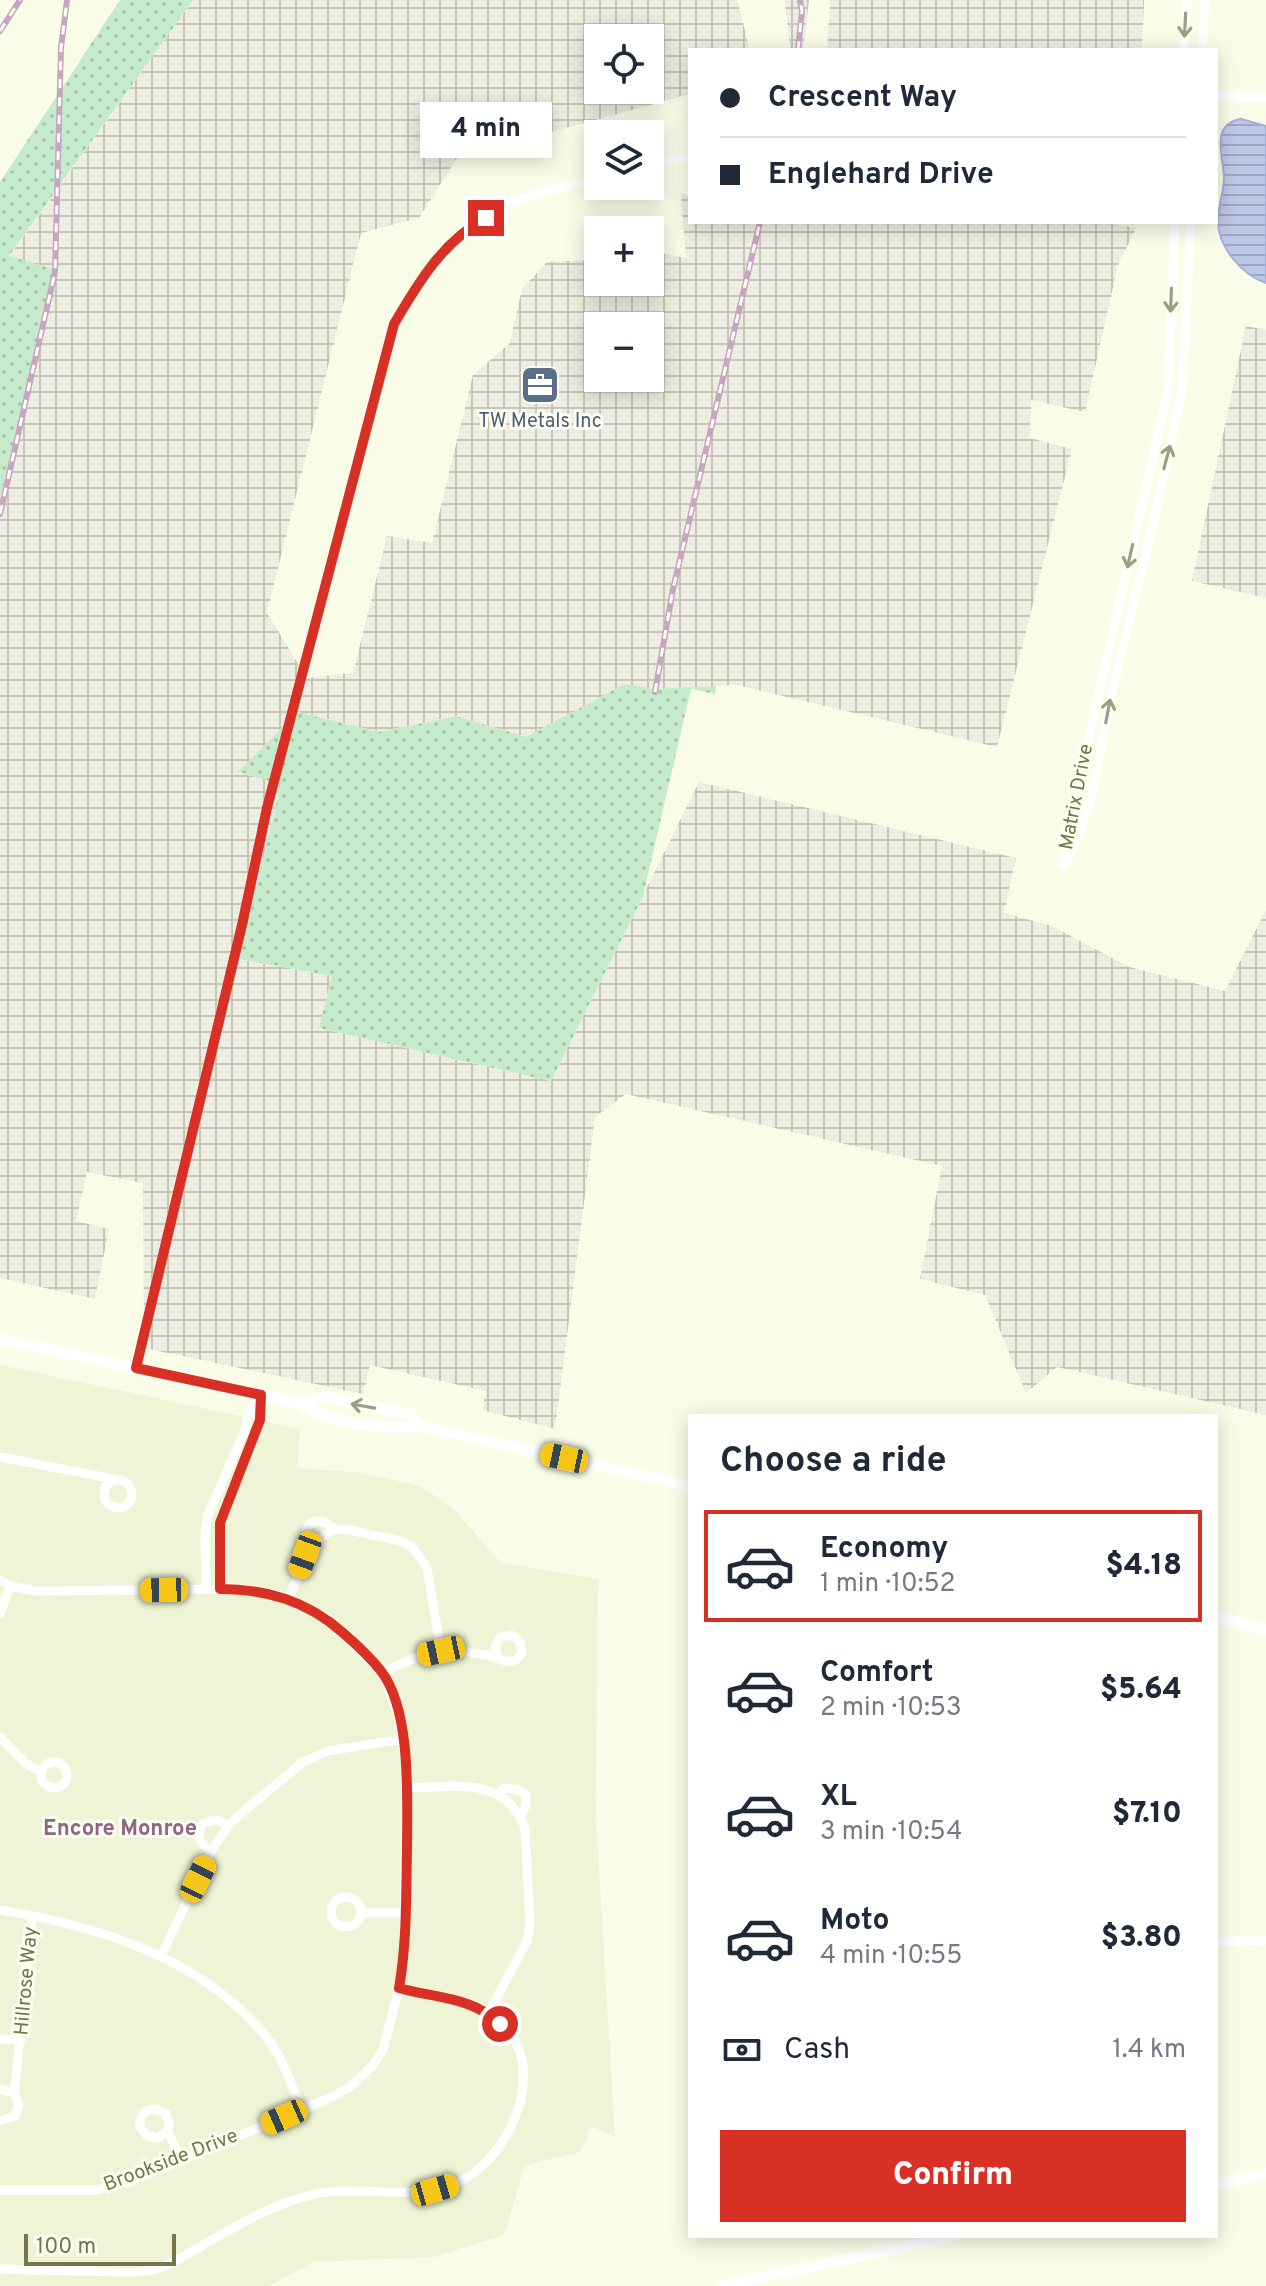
<!DOCTYPE html>
<html lang="en">
<head>
<meta charset="utf-8">
<style>
	body { margin:0; font-family:Overpass,sans-serif; background:#f6f6f7; color:#1f2937; height:100vh; display:flex; flex-direction:column; font-size:30px; white-space:nowrap }
	* { box-sizing:border-box; margin:0 }
	p { font-size:26px; color:#747a83 }
	.icon { flex:none; width:44px; height:44px; fill:none; stroke:currentColor; stroke-width:2; stroke-linecap:round; stroke-linejoin:round }
	.map { position:relative; flex:1; overflow:hidden }
	.side { position:absolute; left:688px; top:1414px; width:530px; height:824px; display:flex; flex-direction:column; background:#fff; border-radius:0px; box-shadow:0 4px 20px #0003 }
	.side>* { flex:none }
	.top-card { position:absolute; left:688px; top:48px; width:530px; height:176px; border-radius:0px; box-shadow:0 4px 20px #0003; display:grid; align-content:center; height:176px; padding:0 32px; background:#fff }
	.controls { position:absolute; left:584px; top:24px; display:grid; gap:16px }
	.controls a { display:grid; place-items:center; width:80px; height:80px; border-radius:0px; background:#fff; box-shadow:0 4px 20px #0003; font-size:40px }
	.scale { position:absolute; left:24px; bottom:20px; width:152px; box-sizing:border-box; padding-left:8px; border:4px solid #77754b; border-top:0; font-size:22px; line-height:28px; white-space:nowrap; color:#77754b; -webkit-text-stroke:6px #fcffef; paint-order:stroke }
	.end { position:absolute; width:36px; height:36px; margin:-18px; border:10px solid #d93025; background:#fff; box-shadow:0 0 0 4px #fff }
	.from { border-radius:50% }
	.bubble { position:absolute; height:56px; border-radius:0px; background:#fff; box-shadow:0 4px 20px #0003; font-size:26px; font-weight:800; line-height:56px; text-align:center }
	.car { position:absolute; width:24px; height:48px; margin:-24px -12px; border-radius:10px; box-shadow:0 0 6px 2px #0007; background:linear-gradient(#f5c518 24%,#345 0 40%,#f5c518 0 76%,#345 0 86%,#f5c518 0) }
	.top-card b { display:flex; align-items:center; gap:28px; height:76px; font-size:30px }
	.top-card b+b { border-top:2px solid #e0e1e3 }
	.top-card i { width:20px; height:20px; background:#1f2937 }
	ul { padding:0; list-style:none }
	li { display:flex; align-items:center; gap:24px; height:112px; margin:0 16px 12px; padding:0 16px; border:4px solid transparent; border-radius:0px }
	li div { flex:1 }
	li b { display:block; font-size:30px }
	li em { font-style:normal; font-weight:800 }
	li.selected { border-color:#d93025 }
	li>.icon { width:72px; height:72px; stroke-width:1.5 }
	h2 { padding:0 32px; font-size:36px; line-height:96px }
	.pay { display:flex; align-items:center; gap:20px; height:88px; padding:0 32px; font-size:30px }
	.pay p { margin-inline-start:auto }
	.primary-button { display:flex; gap:16px; margin-top:auto; padding:16px 32px }
	.primary-button a { flex:1; height:92px; border-radius:0px; background:#d93025; color:#fff; font-size:32px; font-weight:800; line-height:92px; text-align:center }
	.map>svg:first-child { display:block }
</style>
</head>
<body>
<div class="map">
<svg width="1266" height="2286" viewBox="0 0 1266 2286">
	<defs>
		<pattern id="industrial-grid" width="8" height="8" patternUnits="userSpaceOnUse" patternTransform="scale(2)"><rect width="8" height="8" fill="#edede1"/><path d="M0 4h8M4 0v8" fill="none" stroke="#c5c5b8"/></pattern>
		<pattern id="grass-dots" width="8" height="8" patternUnits="userSpaceOnUse" patternTransform="scale(2)"><rect width="8" height="8" fill="#c6ebcc"/><path d="M2 2h.1M6 6h.1" fill="none" stroke="#a6c3a8" stroke-width="1.8" stroke-linecap="round"/></pattern>
		<pattern id="water-rules" width="6" height="5" patternUnits="userSpaceOnUse" patternTransform="scale(2)"><rect width="6" height="5" fill="#bcc8e7"/><path d="M0 2.5h6" fill="none" stroke="#9ea7bd"/></pattern>
	</defs>
	<rect width="100%" height="100%" fill="#f9fde8"/>
	<path fill="#f0f4d6" d="M0,1365L300,1429L297,1468L357,1472L420,1486L453,1508L501,1563L598,1579L596,1818L615,2137L591,2126L581,2152L525,2165L504,2235L434,2257L314,2262L269,2286H0Z"/>
	<path fill="url(#industrial-grid)" fill-rule="evenodd" d="M193,0H737L750,50H690V94L457,158L419,218L361,233L267,613L307,678L353,673L387,536L432,543L473,375L510,343L522,289L547,262L588,260L594,238L598,239V282H650V251L686,258L681,193L690,196V222H1104L1136,228L1118,265L1085,412L1031,400L1030,438L1072,449L997,747L737,685L655,689L625,685L526,737L456,716L379,732L298,712L239,773L281,783L240,959L332,976L319,1028L551,1081L699,782L1016,858L1004,913L1052,926L1129,967L1225,991L1266,910V1415L1057,1367L1026,1393L985,1295L920,1279L942,1166L626,1094L595,1117L555,1429L482,1410L486,1391L370,1365L363,1394L144,1348L143,1183L87,1172L76,1221L109,1229L95,1299L0,1278V498L53,269L9,257ZM598,38H650V90H598ZM598,326H650V378H598Z
		M785,0H809L803,50H790Z
		M830,0H1144L1142,50H827Z
		M1246,326L1266,330V598L1192,581Z"/>
	<path fill="url(#grass-dots)" d="M120,0H193L9,256L54,269L0,498V182Z
		M625,684L655,689L716,686L715,694L691,689L643,896L551,1081L319,1028L332,976L239,959L281,784L238,772L298,712L379,732L456,716L526,737Z"/>
	<path fill="url(#water-rules)" stroke="#a2b0d9" stroke-width="2" d="M1241,119L1266,126V283C1242,275 1218,247 1218,221C1218,206 1224,192 1224,177C1223,155 1210,124 1241,119Z"/>
	<g fill="none" stroke-linecap="round" stroke-linejoin="round">
		<path stroke="#fff" stroke-width="9" d="M1184,50L1187,0
			M1202,50L1205,0
			M1216,95L1266,98
			M650,166L690,156
			M1065,862L1066,838L1168,391L1175,222
			M1064,865L1078,838L1094,787L1110,701L1152,529L1182,391L1191,222
			M136,1368L242,925L267,808L394,324C429,265 459,223 525,198C548,189 574,185 598,179
			M0,1457L114,1479
			M104 1494a14 14 0 1 1 28 0a14 14 0 1 1-28 0Z
			M310,1545C298,1523 318,1513 334,1529
			M0,1580L10,1586L36,1591L244,1589L269,1593L289,1598L325,1617L383,1673L398,1715L406,1763L404,1958L399,1988L383,2049L374,2064L350,2087L332,2097L128,2182L96,2190H0
			M206,1589L205,1533L208,1515L244,1432L250,1410L261,1395
			M220,1589V1523L260,1420L261,1395
			M289,1598L310,1545L334,1529L349,1530L401,1541L412,1547L427,1568L441,1651
			M0,1614L10,1586
			M383,1673C410,1658 434,1648 466,1652C476,1654 488,1654 497,1658C508,1663 515,1665 522,1652L520,1642L512,1635L501,1637L495,1646L498,1658
			M0,1737L25,1763L41,1772
			M41 1775a13 13 0 1 1 26 0a13 13 0 1 1-26 0Z
			M407,1788C452,1787 507,1775 525,1829L530,1923L527,1941L489,2012
			M498,1794L504,1788L520,1790L526,1795V1805L521,1816
			M211,1851C200,1844 195,1836 203,1823L217,1820L229,1825
			M331 1912a15 15 0 1 1 30 0a15 15 0 1 1-30 0Z
			M0,1910C96,1926 198,1956 263,2033C282,2055 291,2083 301,2110
			M361,1913H405
			M1216,1942L1266,1940
			M161,1956L211,1851L229,1825L239,1815L303,1762L328,1751L403,1739
			M0,2039L21,2040
			M0,2089L14,2093L19,2105L15,2116L0,2121
			M14,2093C22,2034 22,1975 33,1916
			M167,2131L158,2138L147,2136L140,2127C139,2116 145,2109 156,2109L166,2114L169,2125L167,2131L182,2160
			M0,2269C30,2270 61,2271 91,2271C116,2272 140,2275 163,2267C176,2262 189,2253 201,2246C238,2225 273,2203 316,2194C359,2185 415,2201 455,2184C515,2158 557,2052 487,2012C461,1997 427,1996 399,1988"/>
		<path stroke="#fff" stroke-width="11" d="M0,1339L302,1404C327,1423 389,1431 420,1426L690,1486
			M302,1404L323,1397L410,1414L420,1426
			M1216,1617L1266,1630
			M1216,2184L1266,2174
			M721,2286L955,2236"/>
		<g stroke="#c7a5c3" stroke-width="6">
			<path id="rail" d="M0,31L20,0
				M798,50L802,11L800,0
				M0,514L55,272L61,48L67,0
				M655,692L673,589L760,222"/>
		</g>
		<use href="#rail" stroke="#fcffef" stroke-width="3" stroke-dasharray="9" stroke-linecap="butt"/>
	</g>
	<defs><path id="oneway-shaft" d="M-6 0H5M1.5-3L5.5 0L1.5 3" fill="none" stroke-width="1.6" stroke-linecap="round" stroke-linejoin="round" transform="scale(2)"/></defs>
	<g stroke="#a09e81">
		<use href="#oneway-shaft" transform="translate(1185 25) rotate(93)"/>
		<use href="#oneway-shaft" transform="translate(1171 300) rotate(92)"/>
		<use href="#oneway-shaft" transform="translate(1167 457) rotate(-75)"/>
		<use href="#oneway-shaft" transform="translate(1130 556) rotate(103)"/>
		<use href="#oneway-shaft" transform="translate(1108 711) rotate(-79)"/>
		<use href="#oneway-shaft" transform="translate(363 1406) rotate(-170)"/>
	</g>
	<g fill="none" stroke-linecap="round" stroke-linejoin="round">
		<path stroke="#d93025" stroke-width="10" d="M486,218C443,241 418,283 394,324L267,808L242,925L136,1368L261,1395L260,1420L220,1523V1589C267,1589 307,1601 342,1632C356,1644 370,1657 381,1671C412,1711 407,1801 407,1849C406,1896 407,1942 399,1988C434,1998 474,1997 500,2024"/>
	</g>
	<defs>
		<g id="office-square" transform="scale(2)"><rect x="-9" y="-9" width="18" height="18" rx="4" fill="#5c6f8a" stroke="#fcffef"/><path d="M-6-3h4V-5.5h4V-3h4V5H-6ZM-1-4.5V-3h2v-1.5ZM-6 0V1H6V0Z" fill="#fff"/></g>
	</defs>
	<g fill-rule="evenodd">
		<use href="#office-square" x="540" y="385"/>
	</g>
	<g text-anchor="middle" dominant-baseline="central" stroke-width="6" stroke-linejoin="round" paint-order="stroke">
		<g font-size="20" fill="#4e5e75" stroke="#fcffef">
			<text x="540" y="422">TW Metals Inc</text>
		</g>
		<g font-size="20" fill="#77754b" stroke="#fcffef">
			<text transform="translate(1077 797) rotate(-79)">Matrix Drive</text>
			<text transform="translate(27 1981) rotate(-85)">Hillrose Way</text>
			<text transform="translate(171 2161) rotate(-21)">Brookside Drive</text>
		</g>
		<g font-size="22" font-weight="bold" fill="#936488" stroke="#fcffef">
			<text x="120" y="1829">Encore Monroe</text>
		</g>
	</g>
</svg>
<div class="controls">
<a><svg class="icon" aria-label="locate" viewBox="0 0 24 24"><circle cx="12" cy="12" r="6"/><path d="M12 2v4M12 18v4M2 12h4M18 12h4"/></svg></a>
<a><svg class="icon" aria-label="layers" viewBox="0 0 24 24"><path d="M12 4l9 5-9 5-9-5zM3 14l9 5 9-5"/></svg></a>
<a>+</a>
<a>−</a>
</div>
<div class="scale">100 m</div>
<i class="end from" style="left:500px;top:2024px"></i>
<i class="end" style="left:486px;top:218px"></i>
<div class="bubble" style="left:420px;top:102px;width:132px">4 min</div>
<i class="car" style="left:564px;top:1458px;rotate:282deg"></i>
<i class="car" style="left:305px;top:1555px;rotate:200deg"></i>
<i class="car" style="left:164px;top:1590px;rotate:269deg"></i>
<i class="car" style="left:441px;top:1651px;rotate:258deg"></i>
<i class="car" style="left:198px;top:1879px;rotate:26deg"></i>
<i class="car" style="left:284px;top:2117px;rotate:246deg"></i>
<i class="car" style="left:435px;top:2190px;rotate:74deg"></i>
<div class="top-card">
<b><i class="from"></i>Crescent Way</b>
<b><i></i>Englehard Drive</b>
</div>
<section class="side">
<h2>Choose a ride</h2>
<ul>
<li class="selected"><svg class="icon" aria-label="car" viewBox="0 0 24 24"><path d="M5 17H2v-5l4-1 3-4h7l3 4 3 1v5h-3M9 17h6M6 11h13"/><circle cx="7" cy="17" r="2"/><circle cx="17" cy="17" r="2"/></svg><div><b>Economy</b><p>1 min · 10:52</p></div><em>$4.18</em></li>
<li><svg class="icon" aria-label="car" viewBox="0 0 24 24"><path d="M5 17H2v-5l4-1 3-4h7l3 4 3 1v5h-3M9 17h6M6 11h13"/><circle cx="7" cy="17" r="2"/><circle cx="17" cy="17" r="2"/></svg><div><b>Comfort</b><p>2 min · 10:53</p></div><em>$5.64</em></li>
<li><svg class="icon" aria-label="car" viewBox="0 0 24 24"><path d="M5 17H2v-5l4-1 3-4h7l3 4 3 1v5h-3M9 17h6M6 11h13"/><circle cx="7" cy="17" r="2"/><circle cx="17" cy="17" r="2"/></svg><div><b>XL</b><p>3 min · 10:54</p></div><em>$7.10</em></li>
<li><svg class="icon" aria-label="car" viewBox="0 0 24 24"><path d="M5 17H2v-5l4-1 3-4h7l3 4 3 1v5h-3M9 17h6M6 11h13"/><circle cx="7" cy="17" r="2"/><circle cx="17" cy="17" r="2"/></svg><div><b>Moto</b><p>4 min · 10:55</p></div><em>$3.80</em></li>
</ul>
<div class="pay"><svg class="icon" aria-label="cash" viewBox="0 0 24 24"><path d="M3 7h18v10H3z"/><circle cx="12" cy="12" r="2"/></svg>Cash<p>1.4 km</p></div>
<div class="primary-button"><a>Confirm</a></div>
</section>
</div>
</body>
</html>
